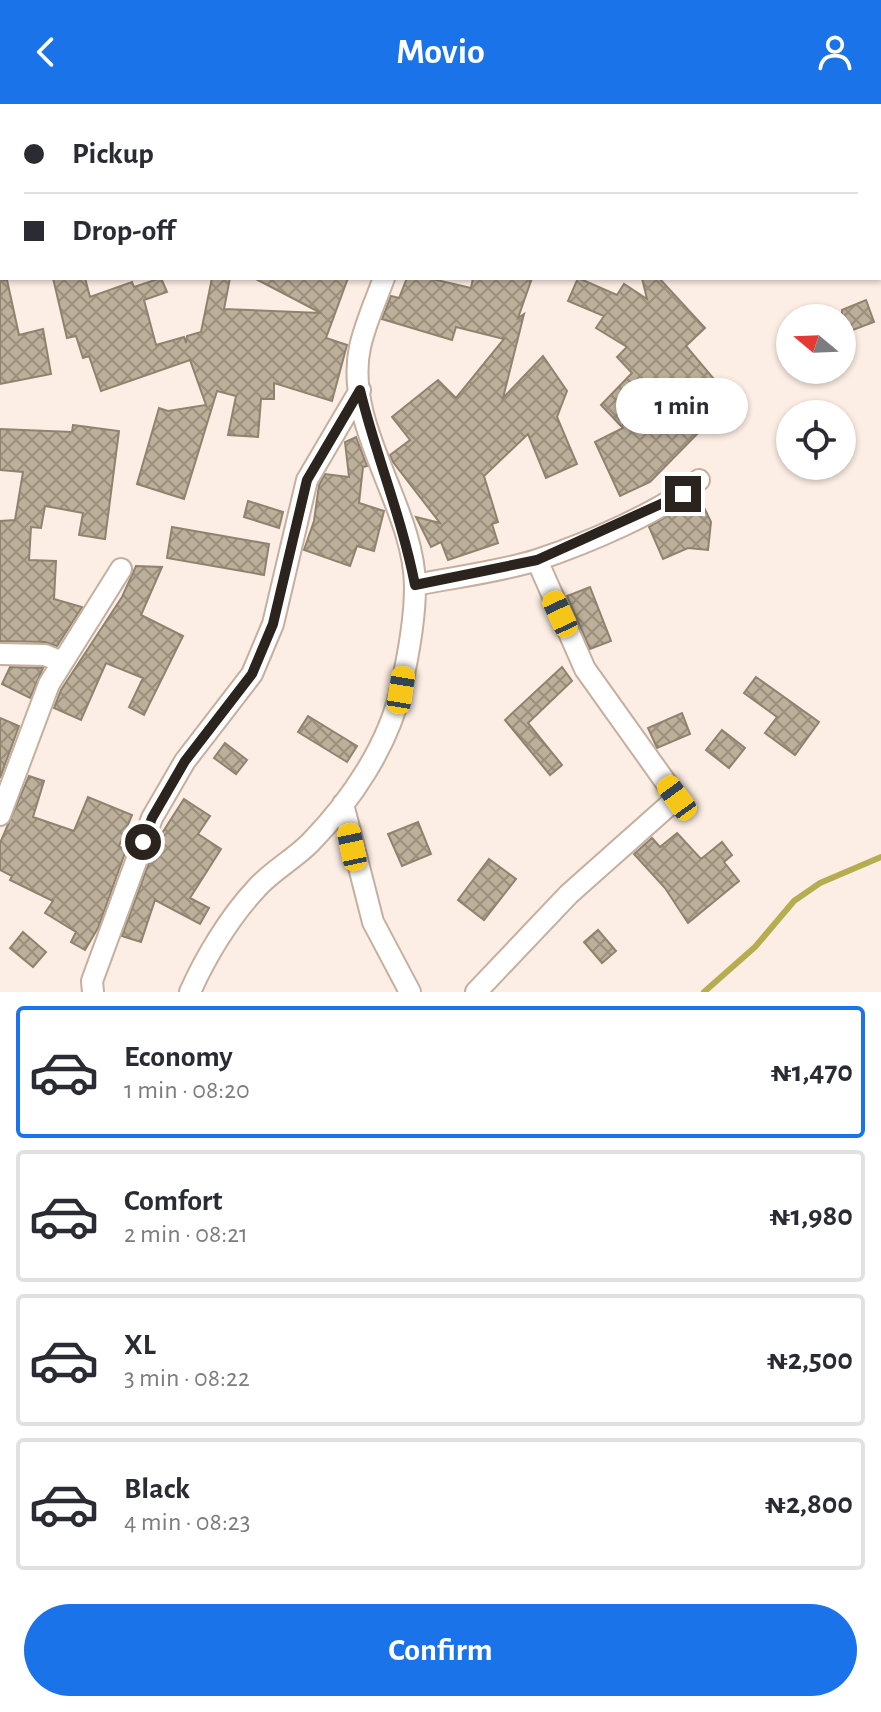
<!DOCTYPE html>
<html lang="en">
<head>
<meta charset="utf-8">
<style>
	body { margin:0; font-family:"Alegreya Sans",sans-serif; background:#f2f2f3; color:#2b2b33; height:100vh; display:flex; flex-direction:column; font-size:30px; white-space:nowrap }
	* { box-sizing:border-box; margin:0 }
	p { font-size:26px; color:#7c7c81 }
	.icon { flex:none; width:44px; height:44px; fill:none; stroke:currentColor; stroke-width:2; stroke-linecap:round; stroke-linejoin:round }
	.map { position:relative; height:888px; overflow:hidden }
	.side { display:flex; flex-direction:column; background:#fff; flex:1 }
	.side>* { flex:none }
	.top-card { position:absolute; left:0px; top:0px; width:882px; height:176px; box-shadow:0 2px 6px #0004; display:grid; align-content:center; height:176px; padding:0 24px; background:#fff }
	.needle { width:52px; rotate:289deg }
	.controls { position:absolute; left:776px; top:200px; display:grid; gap:16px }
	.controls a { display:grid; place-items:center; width:80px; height:80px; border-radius:50%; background:#fff; box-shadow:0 2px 6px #0004; font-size:40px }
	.end { position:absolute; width:36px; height:36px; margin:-18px; border:10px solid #2b231d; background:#fff; box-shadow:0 0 0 4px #fff }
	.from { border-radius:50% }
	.bubble { position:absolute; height:56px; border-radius:28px; background:#fff; box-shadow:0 2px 6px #0004; font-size:26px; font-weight:700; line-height:56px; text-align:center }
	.car { position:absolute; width:24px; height:48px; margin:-24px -12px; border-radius:10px; box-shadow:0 0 6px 2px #0007; background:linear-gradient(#f5c518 24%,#345 0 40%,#f5c518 0 76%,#345 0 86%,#f5c518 0) }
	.top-card b { display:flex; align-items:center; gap:28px; height:76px; font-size:30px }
	.top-card b+b { border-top:2px solid #e1e1e2 }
	.top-card i { width:20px; height:20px; background:#2b2b33 }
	ul { padding:14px 0 0; list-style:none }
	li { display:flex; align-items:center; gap:24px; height:132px; margin:0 16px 12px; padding:0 8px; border:4px solid #e1e1e2; border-radius:8px }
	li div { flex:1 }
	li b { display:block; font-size:30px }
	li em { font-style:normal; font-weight:700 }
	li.selected { border-color:#1a73e8 }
	li>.icon { width:72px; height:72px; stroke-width:1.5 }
	.button { display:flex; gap:16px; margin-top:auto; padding:16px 24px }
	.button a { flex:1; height:92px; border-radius:48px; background:#1a73e8; color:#fff; font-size:32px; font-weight:700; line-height:92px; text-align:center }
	header { display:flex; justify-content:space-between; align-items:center; height:104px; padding:0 24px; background:#1a73e8; color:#fff; font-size:36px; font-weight:700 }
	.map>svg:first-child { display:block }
</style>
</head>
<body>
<header><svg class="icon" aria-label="back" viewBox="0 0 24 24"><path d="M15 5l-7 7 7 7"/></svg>Movio<svg class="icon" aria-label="person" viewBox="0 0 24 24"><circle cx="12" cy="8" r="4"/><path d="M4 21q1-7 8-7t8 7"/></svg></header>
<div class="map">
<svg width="881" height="888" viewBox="0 0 881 888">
	<defs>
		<pattern id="building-cross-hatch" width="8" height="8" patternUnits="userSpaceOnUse" patternTransform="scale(2)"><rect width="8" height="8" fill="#bdb09a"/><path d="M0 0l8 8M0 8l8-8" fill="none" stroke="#9a8f7d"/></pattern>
	</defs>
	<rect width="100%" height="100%" fill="#fceee4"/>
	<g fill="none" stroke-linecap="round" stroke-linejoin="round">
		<path stroke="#b5ad4f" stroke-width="6" d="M704,888L755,843L794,797L820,779L881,753"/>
	</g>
	<path fill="url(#building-cross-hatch)" stroke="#8f836e" stroke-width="2" d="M53,174H85L90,193L132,178L134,183L161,174L167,188L144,196L156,241L184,233L186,239L187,232L201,228L212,174H230L224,205L321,209L254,174H348L326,234L347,241L332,297L274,279V295H261L258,333L228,331L236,292L217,287L184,395L137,380L159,304L168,307L206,301L190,256L101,287L89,252L83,254L76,232L67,234Z
		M407,174H428L471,184L473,174H532L518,214L524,210L503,294L543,252L567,287L557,313L577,360L546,374L528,330L484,372L498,418L492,420L498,439L448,456L441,438L431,443L416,413L440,419L393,358L390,351L410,336L392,313L438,276L456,294L504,235L456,223L452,236L382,215L391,192L399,194Z
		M578,174L617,191L624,180L647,195L642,174H659L705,224L686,242L735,300L701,326L650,378L620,392L595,338L623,324L601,301L632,269L617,253L627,243L596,224L604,212L568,197Z
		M7,176L19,231L43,225L51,270L0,280V177Z
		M866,196L874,218L842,230V206Z
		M73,321L119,327L105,435L79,431L83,409L45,402L41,424L31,423L29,456L56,457L54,495L82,503L57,542L45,538L0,537V417L15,416L23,368L0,366V325L72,328Z
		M356,333L367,362L363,363L359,399L384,407L374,447L357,442L350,462L304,446L314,417L319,381L325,370L349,373L345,338Z
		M699,393L711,418L708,446L688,444L663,455L649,423Z
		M248,397L283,408L279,424L244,413Z
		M172,423L269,440L264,471L167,454Z
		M136,462L162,463L141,511L183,532L144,611L129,603L143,574L106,559L81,616L54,604L61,586L122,493Z
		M590,483L611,537L590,545L567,492Z
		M10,563L43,564L30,594L2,580Z
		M562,563L572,577L528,619L562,661L550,671L505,616Z
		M756,573L819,618L795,651L765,629L777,613L744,589Z
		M682,609L690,630L657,644L648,624Z
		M308,612L357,642L347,658L298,628Z
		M0,614L19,622L0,674Z
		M722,626L745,644L729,664L706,646Z
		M225,639L247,656L236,670L214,654Z
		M29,672L44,677L33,713L74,727L88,693L132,711L119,742L126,746L98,824L85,846L71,838L76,828L45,809L53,797L10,776L12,772L0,766V739Z
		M184,695L210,712L198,730L221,745L190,794L209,804L200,820L155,796L141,838L122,832L157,737Z
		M418,718L431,750L402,762L388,730Z
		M677,729L701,755L722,738L732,751L724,758L739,777L688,819L665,784L634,750L652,734L660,743Z
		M489,755L516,775L484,816L458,796Z
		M598,826L616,847L602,859L584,838Z
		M23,828L46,848L33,863L10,844Z"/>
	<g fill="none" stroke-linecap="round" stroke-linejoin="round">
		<g stroke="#c5af9f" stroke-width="24">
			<path id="minor" d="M428,2L429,0
				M415,481C455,473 499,468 537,456C585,440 662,408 699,376
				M0,550L45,551L62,558
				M343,700L373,818L410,888
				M0,711L49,580L121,465
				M93,888L92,877L152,714L185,657L252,570L273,520L307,376L360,286
				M190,888C205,854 229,814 255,786C270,768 293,756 310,739C350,698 389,641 401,584C408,553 415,515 415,483C415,403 343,323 360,243C365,220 376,196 384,174
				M476,888L569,790L677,694L585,565L537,456"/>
		</g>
		<use href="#minor" stroke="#fff" stroke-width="20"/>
	</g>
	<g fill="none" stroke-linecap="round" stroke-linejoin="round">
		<path stroke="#2b231d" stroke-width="10" d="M143,738L152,714L185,657L252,570L273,520L307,376L360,286C376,352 402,414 415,481L537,456L683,390"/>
	</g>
</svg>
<div class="controls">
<a><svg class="needle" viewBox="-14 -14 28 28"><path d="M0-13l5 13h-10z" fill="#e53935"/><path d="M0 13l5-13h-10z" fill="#7c7c81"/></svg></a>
<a><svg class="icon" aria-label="locate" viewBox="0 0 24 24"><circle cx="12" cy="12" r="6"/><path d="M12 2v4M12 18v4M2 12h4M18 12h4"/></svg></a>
</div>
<i class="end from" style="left:143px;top:738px"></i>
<i class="end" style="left:683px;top:390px"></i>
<div class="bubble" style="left:616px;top:274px;width:132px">1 min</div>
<i class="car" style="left:560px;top:510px;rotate:335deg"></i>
<i class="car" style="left:401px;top:586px;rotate:9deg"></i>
<i class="car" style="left:677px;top:694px;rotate:324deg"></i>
<i class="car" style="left:352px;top:743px;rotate:348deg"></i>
<div class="top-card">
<b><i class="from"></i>Pickup</b>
<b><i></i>Drop-off</b>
</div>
</div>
<section class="side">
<ul>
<li class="selected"><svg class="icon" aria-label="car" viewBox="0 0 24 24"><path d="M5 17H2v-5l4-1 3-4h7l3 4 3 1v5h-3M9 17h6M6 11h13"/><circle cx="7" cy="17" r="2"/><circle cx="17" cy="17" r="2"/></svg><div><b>Economy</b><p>1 min · 08:20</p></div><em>₦1,470</em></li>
<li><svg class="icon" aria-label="car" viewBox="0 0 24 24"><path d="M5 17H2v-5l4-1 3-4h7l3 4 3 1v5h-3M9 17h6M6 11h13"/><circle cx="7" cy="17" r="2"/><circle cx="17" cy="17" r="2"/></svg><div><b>Comfort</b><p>2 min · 08:21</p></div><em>₦1,980</em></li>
<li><svg class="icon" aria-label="car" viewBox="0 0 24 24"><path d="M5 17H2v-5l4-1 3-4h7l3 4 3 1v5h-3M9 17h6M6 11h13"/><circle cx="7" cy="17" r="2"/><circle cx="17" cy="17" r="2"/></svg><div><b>XL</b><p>3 min · 08:22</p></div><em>₦2,500</em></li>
<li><svg class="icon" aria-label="car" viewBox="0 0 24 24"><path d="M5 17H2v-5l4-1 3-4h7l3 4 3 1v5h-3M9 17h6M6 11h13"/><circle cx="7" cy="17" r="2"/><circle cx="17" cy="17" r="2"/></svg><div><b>Black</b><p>4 min · 08:23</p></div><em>₦2,800</em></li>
</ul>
<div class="button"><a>Confirm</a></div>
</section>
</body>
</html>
